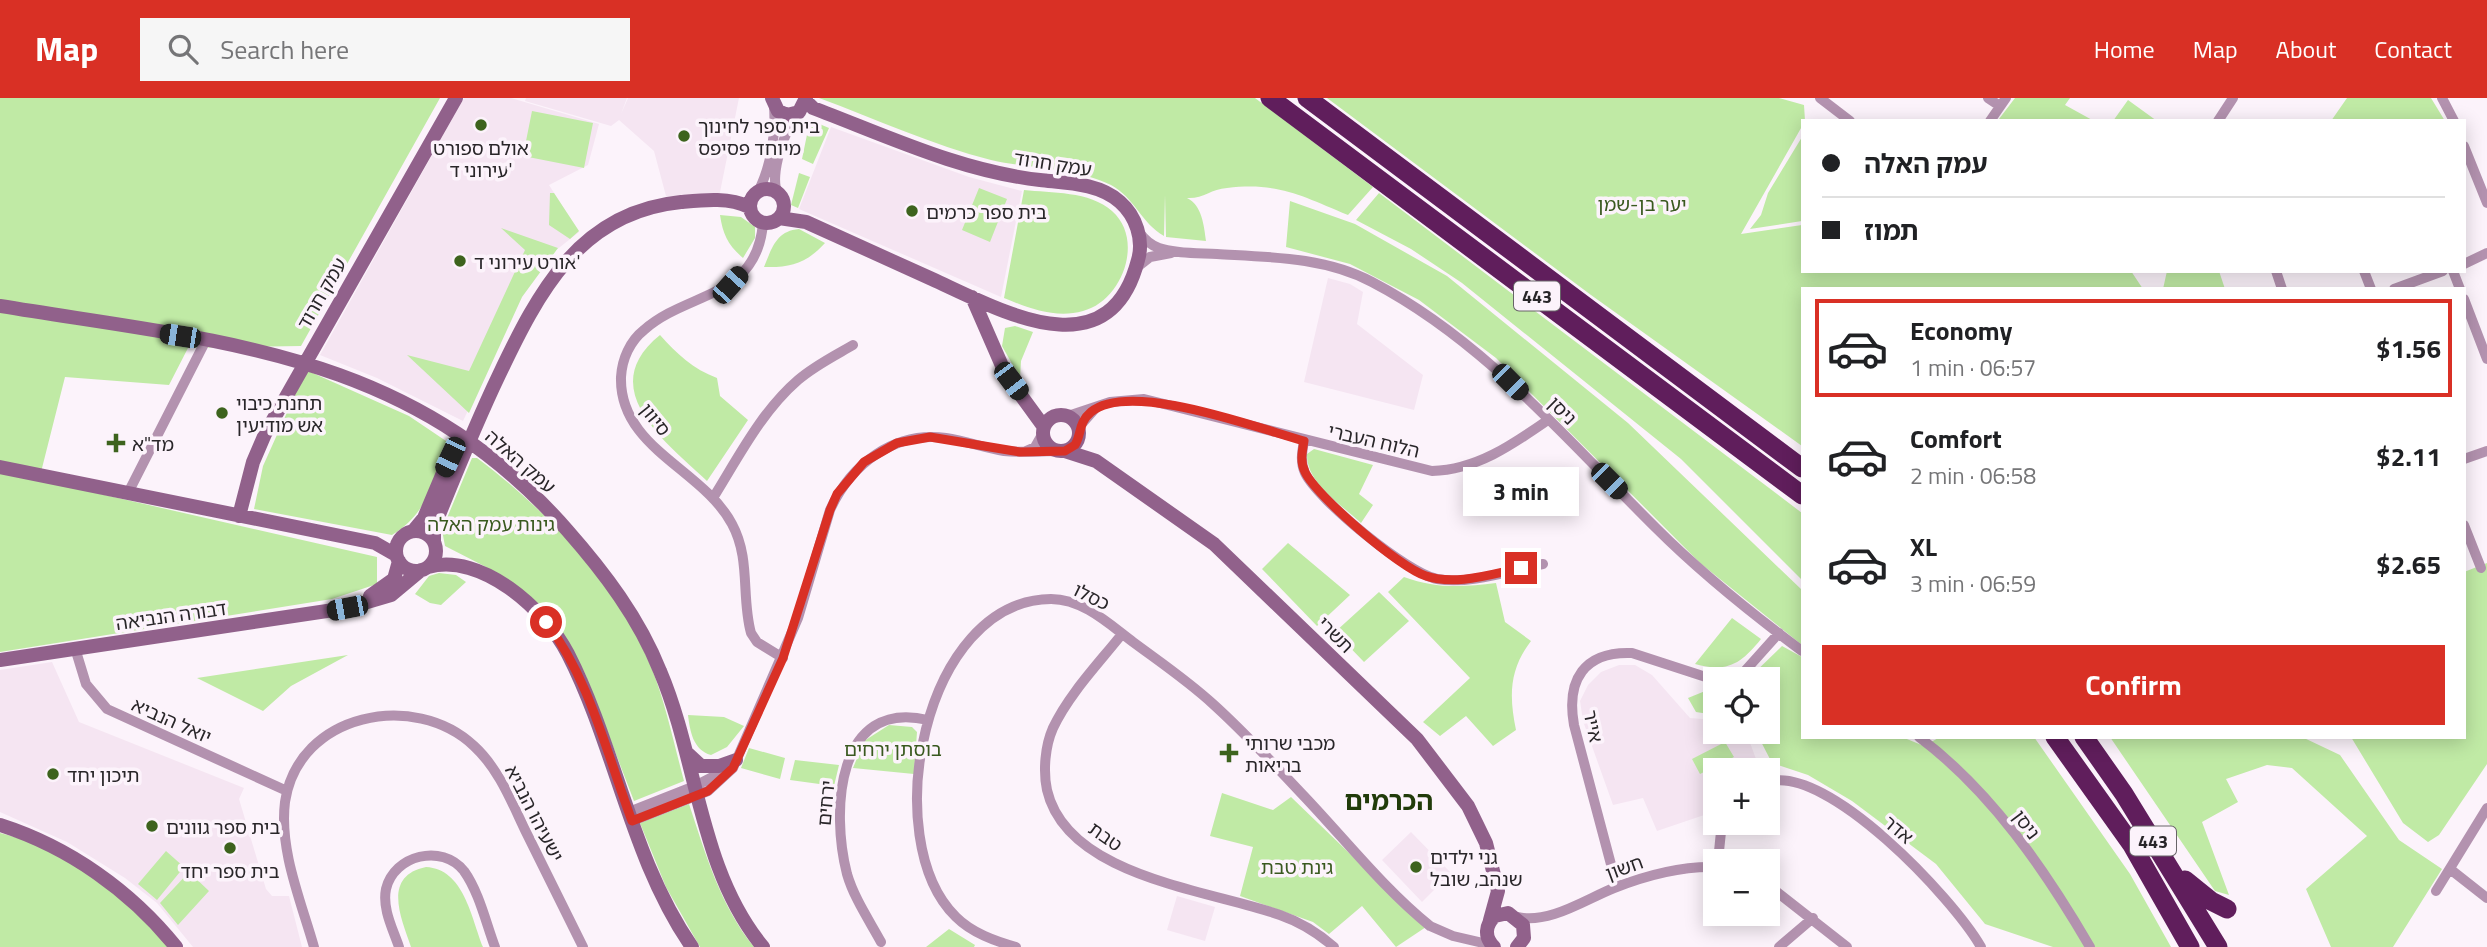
<!DOCTYPE html>
<html lang="en">
<head>
<meta charset="utf-8">
<style>
	body { margin:0; font-family:"Titillium Web","Noto Sans Hebrew",sans-serif; background:#f6f6f6; color:#202124; height:100vh; display:flex; flex-direction:column; font-size:26px; white-space:nowrap }
	* { box-sizing:border-box; margin:0 }
	p { font-size:23px; color:#757577 }
	.icon { flex:none; width:38px; height:38px; fill:none; stroke:currentColor; stroke-width:2; stroke-linecap:round; stroke-linejoin:round }
	.map { position:relative; flex:1; overflow:hidden }
	.details { position:absolute; left:1801px; top:189px; width:665px; height:452px; display:flex; flex-direction:column; background:#fff; border-radius:0px; box-shadow:0 4px 18px #0003 }
	.details>* { flex:none }
	.guide { position:absolute; left:1801px; top:21px; width:665px; height:154px; border-radius:0px; box-shadow:0 4px 18px #0003; display:grid; align-content:center; height:154px; padding:0 21px; background:#fff }
	.controls { position:absolute; left:1703px; top:569px; display:grid; gap:14px }
	.controls a { display:grid; place-items:center; width:77px; height:77px; border-radius:0px; background:#fff; box-shadow:0 4px 18px #0003; font-size:35px }
	.end { position:absolute; width:32px; height:32px; margin:-16px; border:9px solid #d93025; background:#fff; box-shadow:0 0 0 4px #fff }
	.from { border-radius:50% }
	.bubble { position:absolute; height:49px; border-radius:0px; background:#fff; box-shadow:0 4px 18px #0003; font-size:23px; font-weight:700; line-height:49px; text-align:center }
	.car { position:absolute; width:21px; height:42px; margin:-21px -10px; border-radius:9px; box-shadow:0 0 5px 2px #0007; background:linear-gradient(#222 24%,#8ab4d8 0 40%,#222 0 76%,#8ab4d8 0 86%,#222 0) }
	.guide b { display:flex; align-items:center; gap:24px; height:66px; font-size:26px }
	.guide b+b { border-top:2px solid #e0e0e0 }
	.guide i { width:18px; height:18px; background:#202124 }
	ul { padding:12px 0 0; list-style:none }
	li { display:flex; align-items:center; gap:21px; height:98px; margin:0 14px 10px; padding:0 7px; border:4px solid transparent; border-radius:0px }
	li div { flex:1 }
	li b { display:block; font-size:26px }
	li em { font-style:normal; font-weight:700 }
	li.on { border-color:#d93025 }
	li>.icon { width:63px; height:63px; stroke-width:1.5 }
	.action { display:flex; gap:14px; margin-top:auto; padding:14px 21px }
	.action a { flex:1; height:80px; border-radius:0px; background:#d93025; color:#fff; font-size:28px; font-weight:700; line-height:80px; text-align:center }
	header { display:flex; align-items:center; gap:42px; box-sizing:border-box; height:98px; padding:0 35px; background:#d93025; color:#fff }
	header strong { font-size:33px }
	nav { display:flex; gap:38px; margin-inline-start:auto; font-size:24px }
	.search { width:490px; height:63px; background:#f6f6f6; display:flex; align-items:center; gap:18px; box-sizing:border-box; padding:0 24px; border-radius:0px; color:#757577; font-size:26px }
	.map>svg:first-child { display:block }
</style>
</head>
<body>
<header>
<strong>Map</strong>
<div class="search"><svg class="icon" aria-label="search" viewBox="0 0 24 24"><circle cx="10" cy="10" r="6"/><path d="M15 15l6 6"/></svg>Search here</div>
<nav><a>Home</a><a>Map</a><a>About</a><a>Contact</a></nav>
</header>
<div class="map">
<svg width="2487" height="849" viewBox="0 0 2487 849">
	<rect width="100%" height="100%" fill="#fcf3fb"/>
	<path fill="#f5e5f2" d="M464,0H511L599,26L588,67L549,87L579,134L555,153L522,199L463,323L377,280L320,257Z
		M526,0H627L621,16L628,0H739L719,99L666,98L654,53L619,22L611,28L525,3Z
		M831,29L969,79L1022,93L1001,199L799,111Z
		M1328,180L1350,186L1363,194L1357,226L1423,277L1414,312L1304,284Z
		M52,564L79,624L244,690L239,701L266,791L272,798H289L302,849H193L157,805L125,780L67,744L0,714V572Z
		M1619,567H1635L1652,577L1690,620L1715,622V634H1746L1756,661L1738,672H1715V685L1705,691L1713,714L1657,733L1643,700L1613,707L1583,623L1580,603L1588,587L1601,574Z
		M1411,734L1451,775L1422,804L1382,762Z
		M1177,798L1215,809L1205,843L1167,832Z"/>
	<path fill="#c0eaa5" d="M0,0H440L301,248L188,250L169,287L65,279L39,382L377,459V486L332,501L0,554Z
		M819,0H1255L1373,89L1348,117C1302,98 1279,84 1227,90C1211,91 1203,101 1187,100C1202,107 1204,128 1206,143L1166,139L1165,97L1164,138C1142,126 1134,99 1111,87C1074,69 1030,71 991,62C932,47 876,21 819,0Z
		M1327,0H1779L1804,7L1805,23L1741,136L1802,127V173H2131L2143,191H1802V348L1591,197Z
		M2015,0H2070L2065,7L2094,23L1999,21Z
		M2347,0H2431L2445,23H2331Z
		M2128,2L2157,23H2158H2113Z
		M532,13L593,25L584,70L523,58Z
		M810,22L829,30L813,66L802,61Z
		M1802,39V123L1750,131L1761,117L1768,95Z
		M799,75L810,79L798,110L791,107Z
		M979,90L1007,101L990,144L962,132Z
		M1024,92C1051,95 1090,93 1112,113C1145,142 1122,203 1083,213C1056,221 1028,210 1004,200Z
		M550,95H554L579,133L570,141L549,127Z
		M1379,95L1802,415V482L1681,361L1462,185L1411,151L1356,122Z
		M1290,103L1355,126L1447,178L1628,325L1802,492V547L1700,465L1496,260L1419,202L1350,166L1286,149Z
		M720,117L741,119L755,129V140L743,160C728,147 723,137 720,117Z
		M501,130L558,150L522,199L469,315L407,257L469,273L525,152Z
		M799,131L825,145C807,165 790,170 764,169C772,150 776,133 799,131Z
		M2167,173H2219L2225,191H2163Z
		M1015,228L1033,234L1021,263L1020,280L1002,248L1005,230Z
		M660,237C677,256 693,271 717,280L720,298L748,322L707,383C667,345 593,291 660,237Z
		M306,272L409,318L449,345C434,382 428,415 392,437L254,411L263,368Z
		M1314,351L1373,367L1359,396L1373,407L1361,425C1342,407 1306,385 1307,356Z
		M472,360H477C548,413 619,488 652,571C666,607 674,646 684,683L634,703L586,578L570,547L486,469L445,448L442,432Z
		M1288,445L1350,497L1317,528L1262,471Z
		M2487,465V666L2439,737L2428,744L2403,725L2351,639H2464V474Z
		M439,475L456,477L466,484L441,507L430,505L415,496L429,478Z
		M1404,479C1436,491 1463,489 1496,485L1505,524L1531,543C1509,572 1509,598 1516,632L1493,648L1466,618L1440,638L1423,624L1470,580L1388,494Z
		M1379,494L1409,523L1364,564L1335,534Z
		M1732,520L1761,541C1741,566 1727,575 1695,566Z
		M1782,548L1802,559V639H1902L1924,648L1940,639H2034L2130,776L2171,849H2053L1985,826L1936,766L1852,703L1808,677L1772,665L1756,634H1768V581H1748Z
		M348,557L291,588L263,613L197,580Z
		M1715,589V617L1696,614L1688,600Z
		M688,617L724,619L744,628L727,649L711,657C693,652 690,633 688,617Z
		M889,627L912,629L917,634L914,676L853,670L864,643Z
		M2110,639H2302L2340,657L2399,742L2442,771L2393,849H2331L2306,791L2367,738L2292,670L2267,667L2226,681L2238,704L2202,724L2229,797L2215,793Z
		M1725,644L1734,659L1700,676L1692,661Z
		M749,650L785,660L780,681L741,670Z
		M795,662L839,667L834,688L790,682Z
		M1222,695L1273,712L1291,699L1426,829L1396,849L1362,808L1329,836L1313,824L1240,798L1253,749L1210,738Z
		M689,706C706,757 720,807 754,849H700L666,789L640,725Z
		M0,735C40,745 86,766 117,793C137,809 153,831 171,849H0Z
		M166,753L184,769L157,802L138,786Z
		M426,769C464,771 471,819 483,849H411C401,820 382,778 426,769Z
		M189,774L209,793L178,827L160,805Z
		M949,831L975,847L974,849H926Z"/>
	<g fill="none" stroke-linecap="round" stroke-linejoin="round">
		<path stroke="#b392af" stroke-width="10" d="M1820,0L1850,23
			M1988,0L2000,8
			M2442,0L2454,23
			M1990,23L2006,0
			M2218,23L2233,0
			M2464,48L2487,105
			M758,94C771,69 776,36 774,8
			M778,95C768,79 786,27 799,14
			M763,125C757,201 688,193 644,232C630,243 622,261 621,279C619,350 703,371 732,426C751,461 741,499 751,535L757,544L783,560
			M1139,134C1144,141 1150,147 1159,150C1177,156 1198,155 1217,156C1269,159 1325,159 1372,184C1485,243 1567,342 1656,430C1701,475 1751,515 1802,553
			M2464,166L2487,155
			M1136,170L1150,159L1171,155
			M2276,173L2282,191
			M2364,173L2371,191
			M2453,173L2460,191
			M2394,191L2443,173
			M2464,201L2487,261
			M1068,318L1110,304L1144,301L1432,373C1476,372 1512,347 1548,322
			M1079,329L1094,312
			M1304,343C1302,354 1300,364 1305,375C1318,402 1407,475 1437,481C1470,487 1511,472 1543,466
			M1026,353L1035,349L1043,335
			M2464,361L2487,353
			M128,395L206,242
			M713,400C738,360 761,314 798,282C814,268 834,258 853,247
			M2464,427L2481,470
			M1122,536C1099,565 1069,596 1053,630C1045,648 1043,673 1047,692C1067,779 1210,792 1280,817C1300,824 1318,835 1334,849
			M75,550L86,586L107,611L287,693
			M1724,581L1744,574L1779,535
			M1919,639C1991,693 2045,772 2090,849
			M1768,684C1827,666 1953,800 1981,849
			M629,714L695,688L728,671
			M632,723L708,693L733,670L798,520L830,412C851,366 894,333 946,340C966,343 985,350 1004,353C1022,355 1041,353 1059,353
			M1718,763L1722,724
			M2450,771L2487,800
			M1768,787L1847,849
			M1617,789L1574,627C1566,582 1584,553 1632,555L1715,582
			M2436,793L2487,710
			M1517,819C1550,826 1584,802 1614,790C1647,777 1680,768 1715,769
			M881,844C869,822 854,800 847,776C831,714 836,600 928,622
			M314,849C301,803 279,752 285,704C298,615 415,592 474,648C499,671 512,705 526,734C545,773 564,811 583,849
			M399,849C393,831 382,811 386,791C394,757 442,745 464,773C479,794 486,825 495,849
			M1016,849C995,843 972,835 956,819C877,742 923,502 1051,501C1083,501 1109,526 1133,544C1160,564 1188,583 1213,606C1244,634 1273,665 1302,696C1344,740 1383,790 1430,828L1453,838L1492,847
			M1779,849L1813,820"/>
		<path stroke="#91618b" stroke-width="14" d="M772,0L778,13L787,17L799,14L806,0
			M750 108a17 17 0 1 1 34 0a17 17 0 1 1-34 0Z
			M779,120L806,124C848,143 890,162 932,181C1000,212 1109,275 1138,162C1144,142 1136,118 1120,104C1099,85 1066,85 1040,82C960,73 887,38 813,10L806,3
			M972,199L1006,277L1044,329
			M0,208C219,244 409,252 567,432C604,474 639,520 660,573C698,662 699,772 763,849
			M1043 335a18 18 0 1 1 36 0a18 18 0 1 1-36 0Z
			M1065,353L1096,363L1214,446L1417,641L1468,708L1486,745L1498,793L1490,822
			M0,369L375,445L396,457
			M239,418L253,364L265,336L456,0
			M414,432L424,420L451,356L456,349L469,342
			M396 453a20 20 0 1 1 40 0a20 20 0 1 1-40 0Z
			M434,443V429C455,377 475,327 499,277C538,195 579,114 681,104C703,102 729,99 749,109L751,114
			M428,469C481,454 545,511 568,556C616,650 631,761 692,849
			M370,498L394,481L399,463
			M0,562L347,510L391,497L421,472
			M688,656L701,668H719L736,662
			M0,727C69,749 131,793 176,849
			M1494,849C1484,839 1485,827 1495,818L1508,815L1523,827L1524,840L1517,849"/>
		<path stroke="#601e5c" stroke-width="19" d="M1270,0L1802,397
			M1307,0L1802,370
			M2055,639L2132,747L2190,849
			M2084,639L2124,696L2218,849
			M2185,782L2211,803L2227,811"/>
	</g>
	<g fill="none" stroke-linecap="round" stroke-linejoin="round">
		<path stroke="#d93025" stroke-width="9" d="M546,524C590,581 607,657 632,723L708,693L733,670L783,560L830,412L837,396L864,364L897,345L930,339L1020,354L1065,353L1075,347C1082,335 1078,325 1091,314C1130,282 1257,330 1304,343C1302,354 1300,364 1305,374C1316,398 1400,470 1426,478C1455,488 1491,476 1521,470"/>
	</g>
	<g fill="#3d631d" stroke="#fcf3fb" stroke-width="2.5">
		<circle cx="481" cy="27" r="7"/>
		<circle cx="684" cy="38" r="7"/>
		<circle cx="912" cy="113" r="7"/>
		<circle cx="460" cy="163" r="7"/>
		<circle cx="222" cy="315" r="7"/>
		<path d="M112.5 334.5h7v7h7v7h-7v7h-7v-7h-7v-7h7z"/>
		<path d="M1225.5 644.5h7v7h7v7h-7v7h-7v-7h-7v-7h7z"/>
		<circle cx="53" cy="676" r="7"/>
		<circle cx="152" cy="728" r="7"/>
		<circle cx="230" cy="750" r="7"/>
		<circle cx="1416" cy="769" r="7"/>
	</g>
	<g text-anchor="middle" dominant-baseline="central" stroke-width="7" stroke-linejoin="round" paint-order="stroke">
		<g fill="#fcf3fb" stroke="#686468" stroke-width="2">
			<rect x="1514" y="183.5" width="46" height="29" rx="5"/>
			<rect x="2130" y="728.5" width="46" height="29" rx="5"/>
		</g>
		<g font-size="18" font-weight="bold" fill="#292629">
			<text x="1537" y="198">443</text>
			<text x="2153" y="743">443</text>
		</g>
		<g font-size="19" fill="#292629" stroke="#fcf3fb" text-anchor="start">
			<text x="698" y="27">בית ספר לחינוך<tspan x="698" dy="22">מיוחד פסיפס</tspan></text>
			<text x="481" y="49" text-anchor="middle">אולם ספורט<tspan x="481" dy="22">עירוני ד'</tspan></text>
			<text x="926" y="113">בית ספר כרמים</text>
			<text x="474" y="163">אורט עירוני ד'</text>
			<text x="236" y="304">תחנת כיבוי<tspan x="236" dy="22">אש מודיעין</tspan></text>
			<text x="132" y="345">מד"א</text>
			<text x="1245" y="644">מכבי שרותי<tspan x="1245" dy="22">בריאות</tspan></text>
			<text x="67" y="676">תיכון יחד</text>
			<text x="166" y="728">בית ספר גוונים</text>
			<text x="1430" y="758">גני ילדים<tspan x="1430" dy="22">שנהב, שובל</tspan></text>
			<text x="230" y="772" text-anchor="middle">בית ספר יחד</text>
		</g>
		<g font-size="19" fill="#292629" stroke="#fcf3fb">
			<text transform="translate(1053 65) rotate(9)">עמק חרוד</text>
			<text transform="translate(321 195) rotate(-60)">עמק חרוד</text>
			<text transform="translate(1563 312) rotate(45)">ניסן</text>
			<text transform="translate(656 321) rotate(51)">סיוון</text>
			<text transform="translate(1374 342) rotate(13)">הלוח העברי</text>
			<text transform="translate(521 363) rotate(41)">עמק האלה</text>
			<text transform="translate(1092 498) rotate(26)">כסלו</text>
			<text transform="translate(171 517) rotate(-8)">דבורה הנביאה</text>
			<text transform="translate(1336 536) rotate(45)">תשרי</text>
			<text transform="translate(172 622) rotate(24)">יואל הנביא</text>
			<text transform="translate(1594 628) rotate(78)">אייר</text>
			<text transform="translate(825 705) rotate(-85)">ירחים</text>
			<text transform="translate(535 715) rotate(63)">ישעיהו הנביא</text>
			<text transform="translate(2027 726) rotate(53)">ניסן</text>
			<text transform="translate(1899 731) rotate(40)">אדר</text>
			<text transform="translate(1106 738) rotate(35)">טבת</text>
			<text transform="translate(1624 769) rotate(-20)">חשון</text>
		</g>
		<g font-size="19" fill="#39591f" stroke="#fcf3fb">
			<text x="1642" y="105">יער בן-שמן</text>
			<text x="491" y="425">גינות עמק האלה</text>
			<text x="893" y="650">בוסתן ירחים</text>
			<text x="1297" y="768">גינת טבת</text>
		</g>
		<g font-size="26" font-weight="bold" fill="#213b0a" stroke="#fcf3fb">
			<text x="1389" y="702">הכרמים</text>
		</g>
	</g>
</svg>
<div class="controls">
<a><svg class="icon" aria-label="locate" viewBox="0 0 24 24"><circle cx="12" cy="12" r="6"/><path d="M12 2v4M12 18v4M2 12h4M18 12h4"/></svg></a>
<a>+</a>
<a>−</a>
</div>
<i class="end from" style="left:546px;top:524px"></i>
<i class="end" style="left:1521px;top:470px"></i>
<div class="bubble" style="left:1463px;top:369px;width:116px">3 min</div>
<i class="car" style="left:730px;top:187px;rotate:42deg"></i>
<i class="car" style="left:180px;top:238px;rotate:279deg"></i>
<i class="car" style="left:1011px;top:283px;rotate:143deg"></i>
<i class="car" style="left:1510px;top:284px;rotate:135deg"></i>
<i class="car" style="left:450px;top:359px;rotate:205deg"></i>
<i class="car" style="left:1609px;top:383px;rotate:135deg"></i>
<i class="car" style="left:347px;top:510px;rotate:259deg"></i>
<div class="guide">
<b><i class="from"></i>עמק האלה</b>
<b><i></i>תמוז</b>
</div>
<section class="details">
<ul>
<li class="on"><svg class="icon" aria-label="car" viewBox="0 0 24 24"><path d="M5 17H2v-5l4-1 3-4h7l3 4 3 1v5h-3M9 17h6M6 11h13"/><circle cx="7" cy="17" r="2"/><circle cx="17" cy="17" r="2"/></svg><div><b>Economy</b><p>1 min · 06:57</p></div><em>$1.56</em></li>
<li><svg class="icon" aria-label="car" viewBox="0 0 24 24"><path d="M5 17H2v-5l4-1 3-4h7l3 4 3 1v5h-3M9 17h6M6 11h13"/><circle cx="7" cy="17" r="2"/><circle cx="17" cy="17" r="2"/></svg><div><b>Comfort</b><p>2 min · 06:58</p></div><em>$2.11</em></li>
<li><svg class="icon" aria-label="car" viewBox="0 0 24 24"><path d="M5 17H2v-5l4-1 3-4h7l3 4 3 1v5h-3M9 17h6M6 11h13"/><circle cx="7" cy="17" r="2"/><circle cx="17" cy="17" r="2"/></svg><div><b>XL</b><p>3 min · 06:59</p></div><em>$2.65</em></li>
</ul>
<div class="action"><a>Confirm</a></div>
</section>
</div>
</body>
</html>
